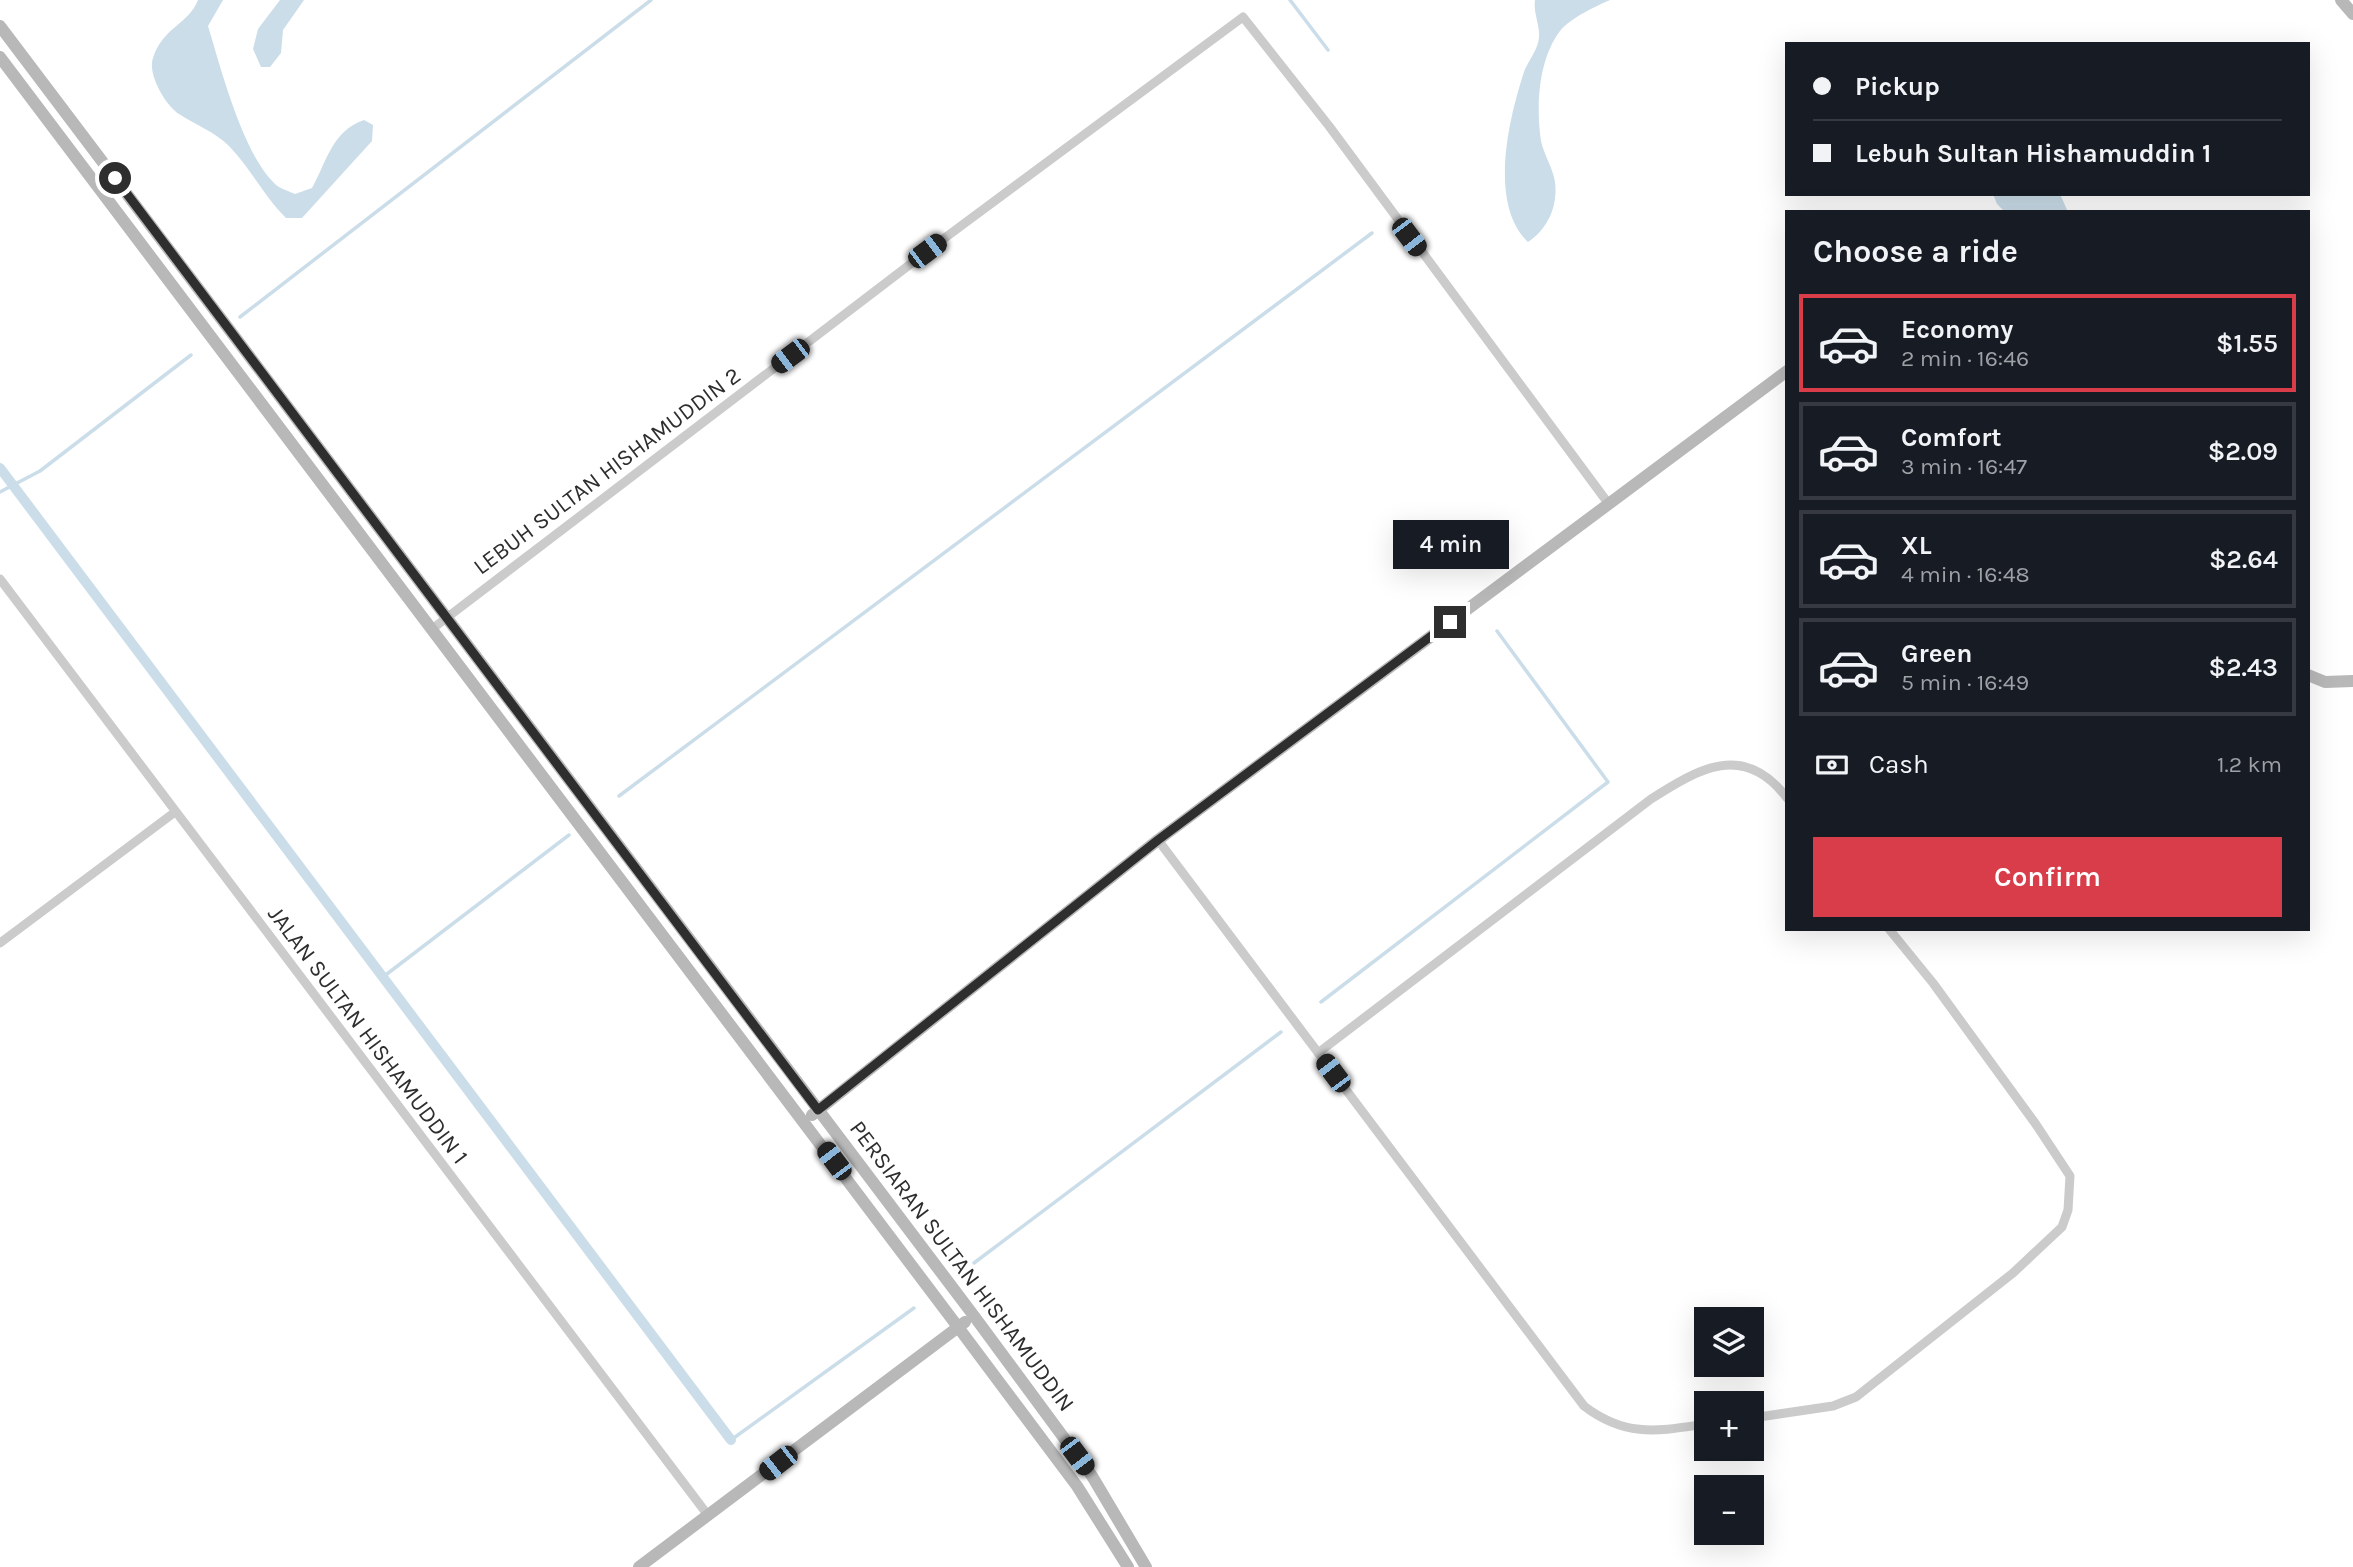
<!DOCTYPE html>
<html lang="en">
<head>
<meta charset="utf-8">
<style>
	body { margin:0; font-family:Karla,sans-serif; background:#20242c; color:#f1f3f6; height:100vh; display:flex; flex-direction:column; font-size:26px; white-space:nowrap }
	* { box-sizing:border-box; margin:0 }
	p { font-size:23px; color:#9ea1a6 }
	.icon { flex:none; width:38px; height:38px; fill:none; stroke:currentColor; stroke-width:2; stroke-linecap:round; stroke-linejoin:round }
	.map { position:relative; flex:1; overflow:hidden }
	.panel { position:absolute; left:1785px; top:210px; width:525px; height:721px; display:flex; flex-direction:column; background:#171b24; border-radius:0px; box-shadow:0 7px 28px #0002 }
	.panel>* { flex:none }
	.banner { position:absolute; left:1785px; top:42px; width:525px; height:154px; border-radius:0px; box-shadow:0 7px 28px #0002; display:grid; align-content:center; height:154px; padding:0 28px; background:#171b24 }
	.controls { position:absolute; left:1694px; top:1307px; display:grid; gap:14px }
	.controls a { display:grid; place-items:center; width:70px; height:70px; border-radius:0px; background:#171b24; box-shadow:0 7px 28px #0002; font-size:35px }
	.end { position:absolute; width:32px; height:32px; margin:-16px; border:9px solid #2e2e2e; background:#fff; box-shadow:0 0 0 4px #fff }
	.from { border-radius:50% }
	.bubble { position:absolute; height:49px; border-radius:0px; background:#171b24; box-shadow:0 7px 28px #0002; font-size:23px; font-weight:600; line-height:49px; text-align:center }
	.car { position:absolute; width:21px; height:42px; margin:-21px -10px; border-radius:9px; box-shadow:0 0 5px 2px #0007; background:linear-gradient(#222 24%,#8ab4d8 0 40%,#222 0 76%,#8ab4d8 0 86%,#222 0) }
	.banner b { display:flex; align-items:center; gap:24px; height:66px; font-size:26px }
	.banner b+b { border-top:2px solid #363941 }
	.banner i { width:18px; height:18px; background:#f1f3f6 }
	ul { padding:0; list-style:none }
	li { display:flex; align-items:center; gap:21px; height:98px; margin:0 14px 10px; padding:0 14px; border:4px solid #363941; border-radius:0px }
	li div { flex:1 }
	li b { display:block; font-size:26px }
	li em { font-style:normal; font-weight:600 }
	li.current { border-color:#d83d49 }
	li>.icon { width:63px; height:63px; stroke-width:1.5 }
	h2 { padding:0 28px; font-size:32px; line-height:84px }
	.pay { display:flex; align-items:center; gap:18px; height:77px; padding:0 28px; font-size:26px }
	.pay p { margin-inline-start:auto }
	.button { display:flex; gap:14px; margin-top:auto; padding:14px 28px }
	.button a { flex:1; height:80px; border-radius:0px; background:#d83d49; color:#fff; font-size:28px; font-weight:600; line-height:80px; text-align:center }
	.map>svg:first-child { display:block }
</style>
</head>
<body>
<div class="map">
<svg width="2353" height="1567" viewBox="0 0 2353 1567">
	<rect width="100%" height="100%" fill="#fff"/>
	<path fill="#cadde9" d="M198,0H223L208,26C221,69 243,154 275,184C280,189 289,191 295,194L312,188C327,161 332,131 364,120L373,125L372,141L302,218H286C264,196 251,169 229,146C215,132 196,125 179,114C166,106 147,74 153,58C163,27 189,24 198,0Z
		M280,0H304L283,30L281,53L270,67H261L253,49L258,29Z
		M1535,0H1610C1596,6 1569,19 1560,31C1538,60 1536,107 1541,141C1544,155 1553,168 1555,182C1558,206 1548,229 1528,242C1488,204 1509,118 1524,72C1528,61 1539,48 1539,37C1540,25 1533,13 1535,0Z
		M1993,194H2060L2068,212H2005L1997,204Z"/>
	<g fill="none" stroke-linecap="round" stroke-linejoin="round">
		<path stroke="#cadde9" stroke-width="3.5" d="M1290,0L1328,50
			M240,317L651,0
			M0,492L40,471L191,355
			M619,796L1372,233
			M383,977L569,835
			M1321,1002L1608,782L1497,631
			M974,1263L1281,1032
			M731,1440L914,1308"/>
		<path stroke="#cadde9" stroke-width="10" d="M0,468L731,1440"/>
		<path stroke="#cbcbcb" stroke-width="9" d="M0,579L707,1514
			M432,629L942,240L1243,17L1329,126L1608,503
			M1158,840L1584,1406C1626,1438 1658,1431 1706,1424
			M0,943L175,812
			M1318,1053L1651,799C1698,769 1744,741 1787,798
			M1752,1418L1833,1406L1856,1397L2013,1273L2062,1227L2068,1210L2070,1176L2035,1123L1933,983L1889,929"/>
		<path stroke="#b8b8b8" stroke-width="12" d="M2341,0L2353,14
			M0,26L974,1316L1092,1476L1146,1567
			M0,57L958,1327L1077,1486L1128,1567
			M2308,675L2325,682L2353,681
			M812,1115L1158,840L1787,371
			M639,1567L965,1322"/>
	</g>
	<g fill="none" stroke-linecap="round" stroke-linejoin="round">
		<path stroke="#2e2e2e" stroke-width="9" d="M115,178L818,1110L1158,840L1450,622"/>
	</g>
	<g text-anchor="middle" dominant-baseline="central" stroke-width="7" stroke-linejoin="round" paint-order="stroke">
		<g font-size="23" fill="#2e2e2e" stroke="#fff">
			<text transform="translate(607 471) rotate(-37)">LEBUH SULTAN HISHAMUDDIN 2</text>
			<text transform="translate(368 1035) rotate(53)">JALAN SULTAN HISHAMUDDIN 1</text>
			<text transform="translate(962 1266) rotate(53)">PERSIARAN SULTAN HISHAMUDDIN</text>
		</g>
	</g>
</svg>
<div class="controls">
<a><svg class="icon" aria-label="layers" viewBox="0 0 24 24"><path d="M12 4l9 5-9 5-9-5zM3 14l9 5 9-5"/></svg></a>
<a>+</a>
<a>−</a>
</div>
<i class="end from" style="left:115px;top:178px"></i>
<i class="end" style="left:1450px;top:622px"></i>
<div class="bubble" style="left:1393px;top:520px;width:116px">4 min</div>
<i class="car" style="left:1409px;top:237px;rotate:143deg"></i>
<i class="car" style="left:927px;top:251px;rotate:53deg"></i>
<i class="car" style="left:790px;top:356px;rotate:233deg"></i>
<i class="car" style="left:1333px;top:1073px;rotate:323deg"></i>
<i class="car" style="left:834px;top:1161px;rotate:323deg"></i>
<i class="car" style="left:1077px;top:1456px;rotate:143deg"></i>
<i class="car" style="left:778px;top:1463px;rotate:232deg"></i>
<div class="banner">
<b><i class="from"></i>Pickup</b>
<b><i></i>Lebuh Sultan Hishamuddin 1</b>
</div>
<section class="panel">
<h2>Choose a ride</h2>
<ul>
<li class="current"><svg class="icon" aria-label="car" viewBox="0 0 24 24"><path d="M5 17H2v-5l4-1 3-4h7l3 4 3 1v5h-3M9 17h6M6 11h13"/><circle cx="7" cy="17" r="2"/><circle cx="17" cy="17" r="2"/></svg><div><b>Economy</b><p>2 min · 16:46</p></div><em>$1.55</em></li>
<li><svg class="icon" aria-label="car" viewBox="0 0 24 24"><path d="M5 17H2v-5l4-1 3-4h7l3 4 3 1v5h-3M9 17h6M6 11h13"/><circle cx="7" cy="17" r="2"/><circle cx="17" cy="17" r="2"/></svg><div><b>Comfort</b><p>3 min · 16:47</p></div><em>$2.09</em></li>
<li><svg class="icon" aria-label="car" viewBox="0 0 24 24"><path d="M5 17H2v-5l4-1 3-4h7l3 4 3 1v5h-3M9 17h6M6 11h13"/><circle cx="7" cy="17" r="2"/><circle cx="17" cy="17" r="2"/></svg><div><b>XL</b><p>4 min · 16:48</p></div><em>$2.64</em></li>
<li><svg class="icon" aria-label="car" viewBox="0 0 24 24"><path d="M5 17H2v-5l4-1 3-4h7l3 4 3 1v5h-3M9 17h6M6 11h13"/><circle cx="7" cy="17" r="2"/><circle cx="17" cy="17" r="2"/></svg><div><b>Green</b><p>5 min · 16:49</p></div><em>$2.43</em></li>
</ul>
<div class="pay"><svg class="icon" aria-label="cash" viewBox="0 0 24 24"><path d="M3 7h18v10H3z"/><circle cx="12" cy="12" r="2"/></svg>Cash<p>1.2 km</p></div>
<div class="button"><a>Confirm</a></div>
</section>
</div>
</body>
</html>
